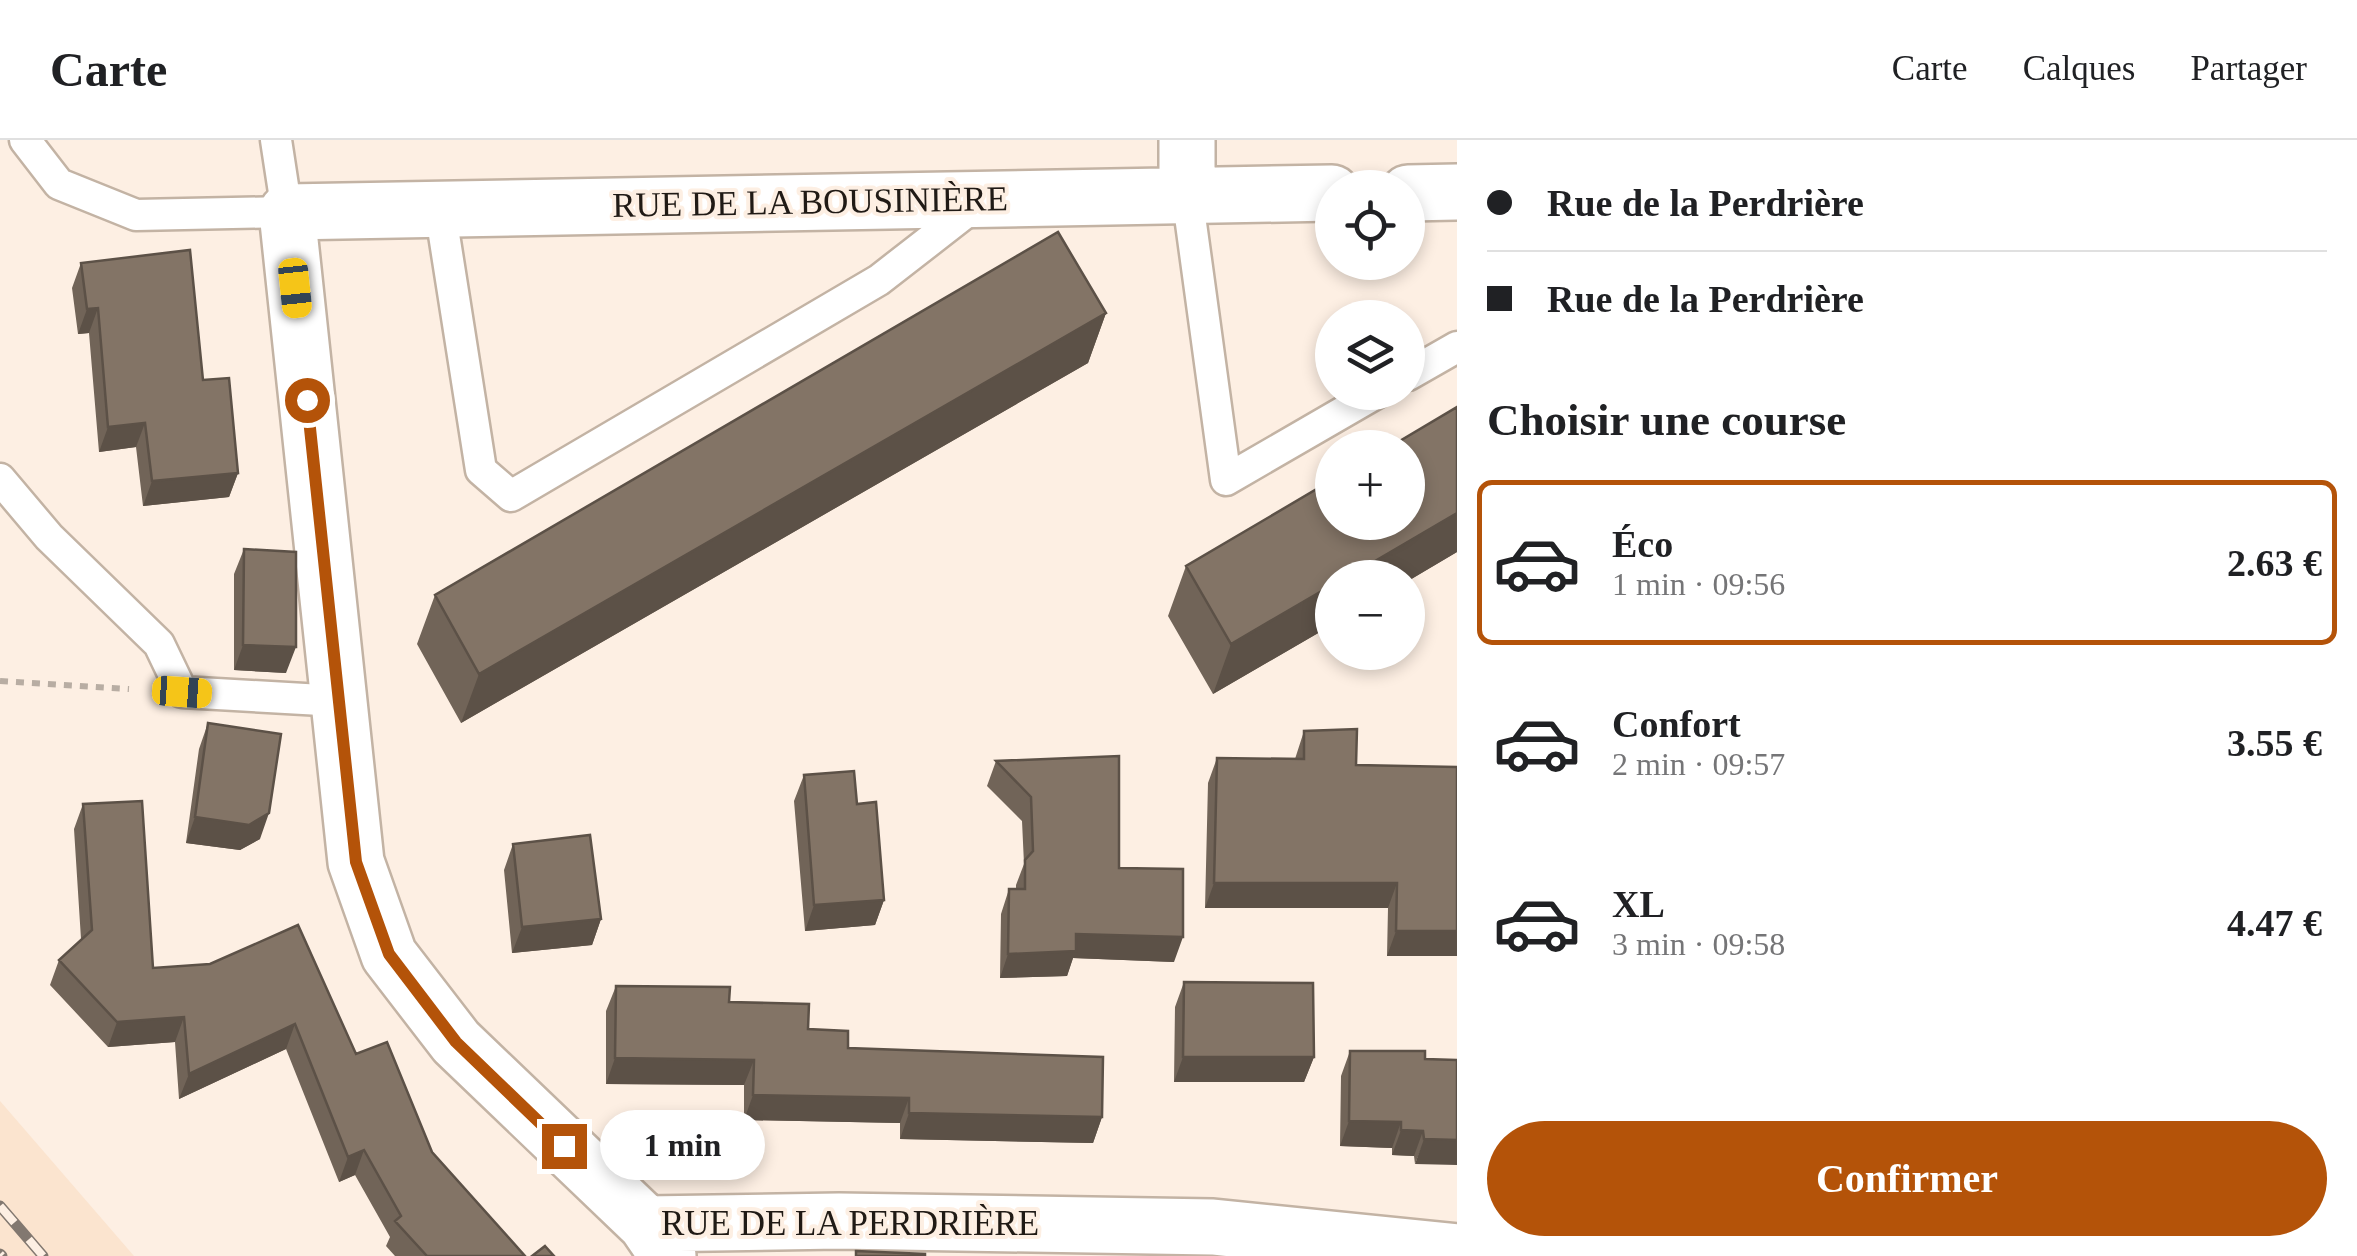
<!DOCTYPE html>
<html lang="fr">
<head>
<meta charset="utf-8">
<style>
	body { margin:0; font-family:"Times New Roman",serif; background:#f2f2f2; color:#202124; height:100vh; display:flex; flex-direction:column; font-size:38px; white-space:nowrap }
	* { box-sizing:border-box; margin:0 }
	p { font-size:32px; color:#757577 }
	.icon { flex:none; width:55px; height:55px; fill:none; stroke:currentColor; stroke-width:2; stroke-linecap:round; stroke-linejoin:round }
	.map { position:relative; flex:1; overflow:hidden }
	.side { display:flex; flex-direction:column; background:#fff; width:900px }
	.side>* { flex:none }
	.guide { display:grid; align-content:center; height:220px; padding:0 30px; background:#fff }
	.buttons { position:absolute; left:1315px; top:30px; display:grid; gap:20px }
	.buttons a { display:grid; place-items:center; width:110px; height:110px; border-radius:50%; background:#fff; box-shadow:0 5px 15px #0003; font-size:50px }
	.end { position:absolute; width:45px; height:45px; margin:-22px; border:12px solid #b45309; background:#fff; box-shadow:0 0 0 5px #fff }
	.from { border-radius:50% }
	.bubble { position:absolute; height:70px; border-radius:35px; background:#fff; box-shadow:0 5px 15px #0003; font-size:32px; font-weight:800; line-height:70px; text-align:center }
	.car { position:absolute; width:30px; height:60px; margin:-30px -15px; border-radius:12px; box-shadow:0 0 8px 2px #0007; background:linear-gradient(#f5c518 24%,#345 0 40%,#f5c518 0 76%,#345 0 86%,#f5c518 0) }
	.guide b { display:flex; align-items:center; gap:35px; height:95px; font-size:38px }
	.guide b+b { border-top:2px solid #e0e0e0 }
	.guide i { width:25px; height:25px; background:#202124 }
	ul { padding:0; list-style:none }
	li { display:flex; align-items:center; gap:30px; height:165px; margin:0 20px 15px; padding:0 10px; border:5px solid transparent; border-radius:15px }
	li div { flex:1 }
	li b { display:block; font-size:38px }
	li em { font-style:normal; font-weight:800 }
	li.active { border-color:#b45309 }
	li>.icon { width:90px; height:90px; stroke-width:1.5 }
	h2 { padding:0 30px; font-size:45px; line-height:120px }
	.primary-button { display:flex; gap:20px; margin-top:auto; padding:20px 30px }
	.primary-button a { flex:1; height:115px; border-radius:60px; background:#b45309; color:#fff; font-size:40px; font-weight:800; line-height:115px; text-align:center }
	header { display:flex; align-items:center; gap:60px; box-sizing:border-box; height:140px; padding:0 50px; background:#fff; border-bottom:2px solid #e0e0e0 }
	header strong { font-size:48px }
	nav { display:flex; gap:55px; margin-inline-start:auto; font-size:35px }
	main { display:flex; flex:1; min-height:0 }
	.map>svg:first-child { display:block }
</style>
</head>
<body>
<header>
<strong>Carte</strong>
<nav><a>Carte</a><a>Calques</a><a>Partager</a></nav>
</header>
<main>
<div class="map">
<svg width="1457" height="1116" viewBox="0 0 1457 1116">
	<rect width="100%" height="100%" fill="#fdefe3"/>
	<path fill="#fbe4cf" d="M0,961L134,1116H0Z"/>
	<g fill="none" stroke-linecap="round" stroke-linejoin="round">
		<g stroke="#c3b3a4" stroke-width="35">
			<path id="service" d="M25,0L59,44L136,75L287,72L276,0
				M1187,54L1226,340L1378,252
				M440,69L481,330L511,356L879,140L978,63
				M1408,235L1457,207
				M0,339L49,397L159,504L182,552L339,561"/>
		</g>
		<g stroke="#c3b3a4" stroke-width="60">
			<path id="minor" d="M1187,0V54
				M1408,53L1457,52
				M646,1084L839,1081L1213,1087L1457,1112
				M668,1116L646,1084L456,902L389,815L356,722L287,72L1332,53"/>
		</g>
		<path stroke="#b8ada3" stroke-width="6" stroke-dasharray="8 8" stroke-linecap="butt" d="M0,541L129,549"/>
		<use href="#service" stroke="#fff" stroke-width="30"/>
		<use href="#minor" stroke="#fff" stroke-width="55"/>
		<g stroke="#827870" stroke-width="11">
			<path id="rail" d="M0,1066L43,1116
				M0,1114L2,1116"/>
		</g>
		<use href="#rail" stroke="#fdefe3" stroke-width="8" stroke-dasharray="22" stroke-linecap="butt"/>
	</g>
	<path fill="#716458" d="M81,123L203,240L238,333L229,357L143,366L136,307L99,312L89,193L78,194L72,148Z
		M1106,173L1088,223L461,583L417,504L435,455Z
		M1457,267V412L1408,441V438H1332V485L1213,554L1168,476L1186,426Z
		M244,409L286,533L234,530V434Z
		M208,583L260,699L240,710L186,703L199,609Z
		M1304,591L1356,625L1457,627V816H1387L1388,768H1205L1208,643L1217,618L1295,619Z
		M996,621L1119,728L1174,822L1073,818L1067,836L1000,838L1001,774L1009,749H1016V745L1024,724L1022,681L987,646Z
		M804,635L857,664L884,760L875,785L805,791L794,661Z
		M83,664L153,828L210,824L356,914L432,1012L525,1116H395L386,1106L390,1097L355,1035L339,1042L286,909L179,959L175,902L108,907L50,845L59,820L81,799L74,689Z
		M513,704L601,779L592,805L512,813L504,730Z
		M1184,842L1314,917L1304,942H1174L1175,867Z
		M616,846L729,862L808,889L848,908L1102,977L1093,1003L900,999V983L744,980V945L606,944V871Z
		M1350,911L1425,919L1457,920L1415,1024L1414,1016L1392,1015V1008L1340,1006L1341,936Z"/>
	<path fill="#5c5147" d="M98,168L89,193L78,194L87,169Z
		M1106,173L1088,223L461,583L479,534Z
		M145,283L136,307L99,312L108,287Z
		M238,333L229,357L143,366L152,341Z
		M1457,373V412L1408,441V438H1346Z
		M1332,445V485L1213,554L1231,504Z
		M243,505L296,507L286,533L234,530Z
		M269,673L260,699L240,710L186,703L195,677Z
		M1214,743H1397L1388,768H1205Z
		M884,760L875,785L805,791L814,765Z
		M601,779L592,805L512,813L522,787Z
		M1396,791H1457V816H1387Z
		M1076,794L1183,797L1174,822L1073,818L1067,836L1000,838L1008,814Z
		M184,877L175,902L108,907L117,882Z
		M295,884L286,909L179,959L189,934Z
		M1183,917H1314L1304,942H1174Z
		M615,918L754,920L744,945L606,944Z
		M753,955L909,958L900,983L744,980Z
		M909,973L1102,977L1093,1003L900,999Z
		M1349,981L1401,982L1392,1008L1340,1006Z
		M1401,990L1423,991L1414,1016L1392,1015Z
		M1424,999L1457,1000V1025L1415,1024Z
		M364,1010L355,1035L339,1042L348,1017Z"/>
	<path fill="#837466" stroke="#5c5147" stroke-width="2.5" d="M1058,92L1106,173L479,534L435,455Z
		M190,110L203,240L229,238L238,333L152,341L145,283L108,287L98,168L87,169L81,123Z
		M1457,267V373L1346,438H1332V445L1231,504L1186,426L1332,340V382H1408V308H1388Z
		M244,409L296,412V507L243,505Z
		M208,583L281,594L269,673L249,685L195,677Z
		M1357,589L1356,625L1457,627V791H1396L1397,743H1214L1217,618L1304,619V591Z
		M1119,616V728L1183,729V797L1076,794V811L1008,814L1009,749H1025V720L1033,711L1031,657L996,621Z
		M854,631L857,664L876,662L884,760L814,765L804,635Z
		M142,661L153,828L210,824L298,785L356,914L387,902L432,1012L525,1116H427L395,1081L401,1076L364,1010L348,1017L295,884L189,934L184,877L117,882L59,820L92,790L83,664Z
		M590,695L601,779L522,787L513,704Z
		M1184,842L1313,843L1314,917H1183Z
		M616,846L730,847L729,862L809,864L808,889L848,891V908L1103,917L1102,977L909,973V958L753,955L754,920L615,918Z
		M1350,911H1425V919L1457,920V1000L1424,999L1423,991L1401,990V982L1349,981Z
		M545,1106L554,1116H532Z
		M856,1111L925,1114V1116H856Z"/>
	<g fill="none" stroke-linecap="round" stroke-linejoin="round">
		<path stroke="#b45309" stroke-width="12" d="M307,260L356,722L389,814L456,902L564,1006"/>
	</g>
	<g text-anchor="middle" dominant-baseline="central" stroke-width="8" stroke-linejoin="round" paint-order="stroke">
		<g font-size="35" fill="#201a15" stroke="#fdefe3">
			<text transform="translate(810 62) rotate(-1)">RUE DE LA BOUSINIÈRE</text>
			<text x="850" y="1083">RUE DE LA PERDRIÈRE</text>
		</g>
	</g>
</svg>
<div class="buttons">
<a><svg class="icon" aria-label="locate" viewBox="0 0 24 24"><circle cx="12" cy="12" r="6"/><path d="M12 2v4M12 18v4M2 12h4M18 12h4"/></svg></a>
<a><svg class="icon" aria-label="layers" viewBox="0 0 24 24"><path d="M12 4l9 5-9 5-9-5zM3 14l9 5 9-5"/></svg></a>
<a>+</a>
<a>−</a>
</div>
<i class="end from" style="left:307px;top:260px"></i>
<i class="end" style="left:564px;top:1006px"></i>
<div class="bubble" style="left:600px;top:970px;width:165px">1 min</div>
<i class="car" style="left:295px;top:148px;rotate:174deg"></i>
<i class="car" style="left:182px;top:552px;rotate:94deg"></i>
</div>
<section class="side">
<div class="guide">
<b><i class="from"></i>Rue de la Perdrière</b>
<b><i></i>Rue de la Perdrière</b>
</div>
<h2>Choisir une course</h2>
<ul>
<li class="active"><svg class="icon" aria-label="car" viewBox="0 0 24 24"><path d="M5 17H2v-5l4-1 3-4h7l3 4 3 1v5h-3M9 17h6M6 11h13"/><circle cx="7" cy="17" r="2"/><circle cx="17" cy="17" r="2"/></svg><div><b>Éco</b><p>1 min · 09:56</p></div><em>2.63 €</em></li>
<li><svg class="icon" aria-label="car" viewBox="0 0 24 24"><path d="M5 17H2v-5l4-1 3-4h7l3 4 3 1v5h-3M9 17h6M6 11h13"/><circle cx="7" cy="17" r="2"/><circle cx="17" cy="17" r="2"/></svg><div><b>Confort</b><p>2 min · 09:57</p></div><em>3.55 €</em></li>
<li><svg class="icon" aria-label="car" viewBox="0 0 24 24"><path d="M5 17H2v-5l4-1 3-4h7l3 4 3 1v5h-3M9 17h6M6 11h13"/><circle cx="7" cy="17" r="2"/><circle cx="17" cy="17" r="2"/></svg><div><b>XL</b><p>3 min · 09:58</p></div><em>4.47 €</em></li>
</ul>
<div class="primary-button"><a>Confirmer</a></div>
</section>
</main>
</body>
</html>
